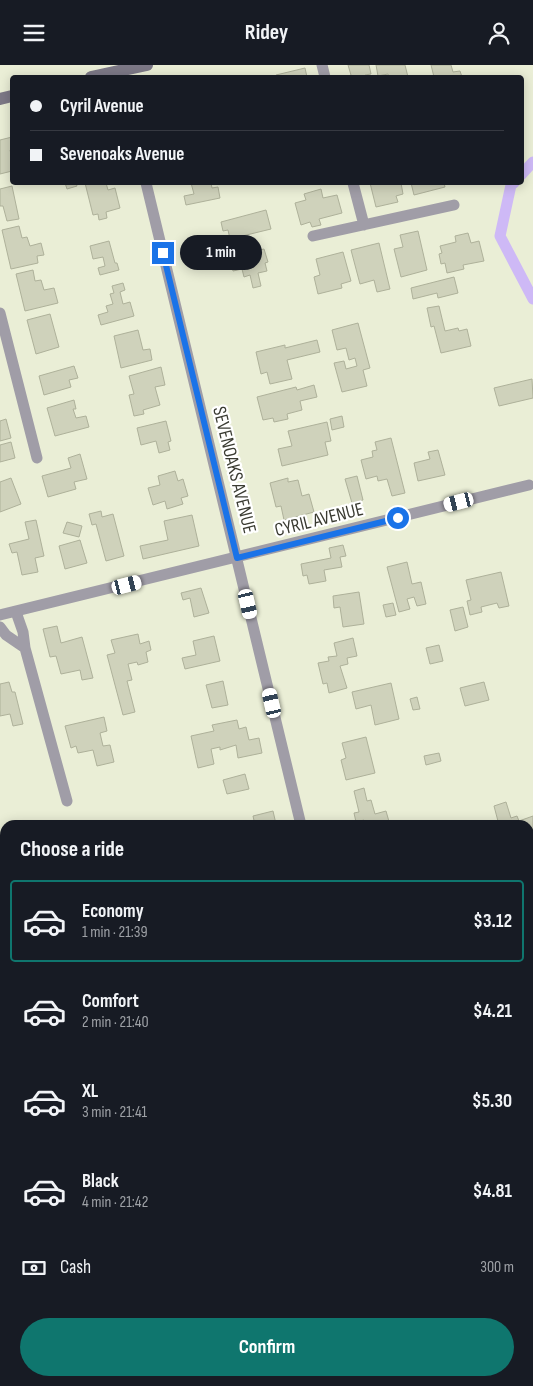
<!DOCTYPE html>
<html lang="en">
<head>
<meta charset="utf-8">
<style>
	body { margin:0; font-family:"Sofia Sans Condensed",sans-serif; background:#242831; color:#f1f3f6; height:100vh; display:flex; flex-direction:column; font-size:19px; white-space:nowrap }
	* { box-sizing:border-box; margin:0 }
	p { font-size:16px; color:#9ea1a6 }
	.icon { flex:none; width:28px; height:28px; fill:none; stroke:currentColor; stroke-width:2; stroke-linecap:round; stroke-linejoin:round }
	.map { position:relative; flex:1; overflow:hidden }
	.details { position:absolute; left:0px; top:755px; width:534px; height:566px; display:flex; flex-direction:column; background:#171b24; border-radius:15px 15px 0 0; box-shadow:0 2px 12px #0003 }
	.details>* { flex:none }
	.hud { position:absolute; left:10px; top:10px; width:514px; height:110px; border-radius:5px; box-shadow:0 2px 12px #0003; display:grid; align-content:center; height:110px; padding:0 20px; background:#171b24 }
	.end { position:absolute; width:22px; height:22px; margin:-11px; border:6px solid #1a73e8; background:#fff; box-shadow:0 0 0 2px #fff }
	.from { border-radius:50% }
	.bubble { position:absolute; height:35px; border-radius:18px; background:#171b24; box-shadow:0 2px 12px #0003; font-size:16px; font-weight:700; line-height:35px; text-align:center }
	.car { position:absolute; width:15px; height:30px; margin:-15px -8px; border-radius:6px; box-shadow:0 0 4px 1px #0007; background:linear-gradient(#fff 24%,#345 0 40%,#fff 0 76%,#345 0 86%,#fff 0) }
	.hud b { display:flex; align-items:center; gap:18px; height:48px; font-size:19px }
	.hud b+b { border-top:1px solid #363941 }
	.hud i { width:12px; height:12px; background:#f1f3f6 }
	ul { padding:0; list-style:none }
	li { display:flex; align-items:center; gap:15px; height:82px; margin:0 10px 8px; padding:0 10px; border:2px solid transparent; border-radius:5px }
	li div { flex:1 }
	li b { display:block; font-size:19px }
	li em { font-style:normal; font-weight:700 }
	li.selected { border-color:#0f766e }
	li>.icon { width:45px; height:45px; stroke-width:1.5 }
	h2 { padding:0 20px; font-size:22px; line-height:60px }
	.pay { display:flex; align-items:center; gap:12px; height:55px; padding:0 20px; font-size:19px }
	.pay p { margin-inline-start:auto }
	.button { display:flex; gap:10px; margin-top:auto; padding:10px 20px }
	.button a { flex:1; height:58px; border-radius:30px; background:#0f766e; color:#fff; font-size:20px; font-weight:700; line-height:58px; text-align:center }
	header { display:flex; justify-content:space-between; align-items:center; height:65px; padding:0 20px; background:#171b24; font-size:22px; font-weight:700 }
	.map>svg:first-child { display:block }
</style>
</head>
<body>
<header><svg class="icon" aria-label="menu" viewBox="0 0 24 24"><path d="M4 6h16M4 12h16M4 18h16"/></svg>Ridey<svg class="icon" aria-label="person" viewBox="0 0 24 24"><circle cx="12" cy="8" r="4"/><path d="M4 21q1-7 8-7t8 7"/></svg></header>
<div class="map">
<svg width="533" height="1321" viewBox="0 0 533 1321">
	<rect width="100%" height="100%" fill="#eaeed6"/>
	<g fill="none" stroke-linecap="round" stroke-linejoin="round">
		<path stroke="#ceb9f6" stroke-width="11" d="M521,110L533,97
			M514,118L511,120L500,171L533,234
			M529,1272L533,1271
			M401,1321L403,1316"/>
	</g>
	<path fill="#cfd2bb" stroke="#aeb19a" d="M348,0H369L371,9L365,10L366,12H345L351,10Z
		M376,0H405L408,12H389L388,9L378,11Z
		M431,0H451L453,7L460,6L462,12H434Z
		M305,3L307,12H277L276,10Z
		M12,72V84L10,85L12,93V106L0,109V75Z
		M65,118H76L77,121L67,124Z
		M85,118H106L108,125L115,123L120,143L106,147L107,153L99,155L98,149L93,150Z
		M191,118H211L212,123L218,122L220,133L186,140L184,131L194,129Z
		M370,118H390V119L401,118L403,129L396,131L398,137L376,142Z
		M411,118H444L445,122L414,130Z
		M12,121L19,154L7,156L3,141H0V124Z
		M321,124L323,133L337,130L342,148L319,154L321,160L312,162L310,157L301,160L295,138L306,135L304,129Z
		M266,145L271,164L230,174L228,165L223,166L221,157Z
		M19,161L22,173L27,172L30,181L41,178L44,190L37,191L38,198L11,204L2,165Z
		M418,166L427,205L401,212L394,184L403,182L400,170Z
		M468,168L471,178L479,176L484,196L463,200L464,204L447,208L445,198L441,199L439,189L442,188L440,181L456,177L455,171Z
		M109,176L115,198H117L119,205L100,210L98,203L105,201L103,192L93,194L90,181Z
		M379,178L390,224L377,227L374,215L360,219L351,185Z
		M264,184L268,197L265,198L267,206L258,208L261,221L253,223L250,210L244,212L242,204L233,206L231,199L235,198L234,191Z
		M343,187L351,216L341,219L342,223L318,229L314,212L320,210L316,194Z
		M33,205L35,216L41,215L44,225L54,223L58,238L25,246L16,209Z
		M454,212L458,228L438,233L437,228L413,234L411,223Z
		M123,218L125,225L120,227L123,239L130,237L134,251L101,260L98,250L108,247L106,241L113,239L110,229L114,228L112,221Z
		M439,241L445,266L458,263L459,266L467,264L471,281L441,288L434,261L431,262L427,243Z
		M50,249L59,282L36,289L27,255Z
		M358,258L370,303L363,305L367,321L342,327L334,298L344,296L346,304L357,301L355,293L349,295L346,283L337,285L332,265Z
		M138,265L143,285L150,284L152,295L121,303L114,271Z
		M317,275L320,287L287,295L292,314L270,319L267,307L261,309L256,287L285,280V283Z
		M74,301L78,313L69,315L71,322L44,330L39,311Z
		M161,302L165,320L155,322L160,340L143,345L144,349L134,351L129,330L134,329L129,311Z
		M532,314L533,333L499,341L494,323Z
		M314,320L317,332L300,336L302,345L287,349L288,354L274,357L273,353L263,355L257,332L296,322L297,325Z
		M74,335L76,344H73L76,353L86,351L89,362L55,371L47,343Z
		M342,351L344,362L332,365L330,354Z
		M6,354L11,373L0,376V356Z
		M166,356L171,376L168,377L170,385L159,388L156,376L141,380L137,363Z
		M327,357L331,376L325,377L328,390L282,401L278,384L292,381L288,366Z
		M391,373L405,428L392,431L387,414L378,416L377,411L366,414L361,395L373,392L372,386L377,385L375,377Z
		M11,377L15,393L0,397V380Z
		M438,385L445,410L418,416L414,398L430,394L428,387Z
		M80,389L87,414L74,417L76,424L48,432L42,411L71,403L68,393Z
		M175,406L178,416L183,414L188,431L181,433L183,439L167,444L165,436L153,440L148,423L160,420L158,411Z
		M357,411L363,435L352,438L345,414Z
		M11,413L21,439L0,447V417Z
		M288,413V417L298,415L302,431L309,429L314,447L284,455L281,441L276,442L270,418Z
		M101,446L102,452L113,449L124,491L106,496L96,459L92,460L89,449Z
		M192,450L199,481L143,494L140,481L168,475L164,456Z
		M36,455L44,491L35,493L38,507L22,510L17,487L12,488L9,479L29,474L25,457Z
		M67,457L82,461L79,472L63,468Z
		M80,475L87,498L65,504L59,481Z
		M343,480L346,491L340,492L342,502L324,505L326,516L309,519L307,510L303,511L301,499L331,493L329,483Z
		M407,497L412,519L421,517L426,539L417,541L414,532L407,534L410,544L399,547L387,502Z
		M501,507L509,541L499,543L497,538L481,542L482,547L470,550L467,536L471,535L466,515Z
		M201,523L209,548L194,552L190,533L183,535L181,528Z
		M359,527L364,559L343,562L340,542L334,543L333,531Z
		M393,538L396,550L386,552L383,540Z
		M463,542L468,562L455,566L450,545Z
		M57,561L61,578L82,572L93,613L82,615L80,605L61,609L56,591L50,592L43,564Z
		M138,569L140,579L149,576L151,585L146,587L148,597L138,600L137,597L128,599L132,615L127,616L135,647L123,650L107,590L115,588L111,575Z
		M214,571L220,596L185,604L182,593L196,590L193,576Z
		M353,573L357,591L347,593L348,599L340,601L347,623L329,628L327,618L323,619L318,598L329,596L328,592L337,591L334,578Z
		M439,580L443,596L430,599L426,583Z
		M223,616L228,640L212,643L206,620Z
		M9,617L12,627H15L23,659L13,661L10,649L0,651V619Z
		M484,617L489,635L465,641L460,623Z
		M391,618L399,654L375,660L371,640L356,644L352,627Z
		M417,632L420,644L413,645L410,634Z
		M104,652L107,666L100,668L103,681L110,680L114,697L97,701L93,685L78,688L76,681L71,683L65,661Z
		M237,655L239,664L246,662L249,675L259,673L262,688L238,693L236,680L220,685V682L211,684L214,699L198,703L191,671L214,666L212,660Z
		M366,672L375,708L346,715L341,695L346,693L342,678Z
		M439,688L441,696L426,700L424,691Z
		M245,709L249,724L227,729L223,715Z
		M364,723L367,736L371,735L375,749L386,746L390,760H365L364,755L356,757L354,748L359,747L354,726Z
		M506,737L511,753L517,751L519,756L533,751V768L529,769V760H499L494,741Z
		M273,746L276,759L282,758V760H255L253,751Z
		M190,756L191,760H179V758Z
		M533,840V866H531L529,858V841Z
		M5,860V889L0,890V861Z
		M0,890L4,905L0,906Z
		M533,906V939H532L529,926V907Z
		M533,1002V1019L529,1020V1003Z
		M5,1119V1146L3,1147L0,1134V1120Z
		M17,1316H44L45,1321H18Z
		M96,1316H109V1319L97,1321Z
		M151,1316H165L166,1321H152Z"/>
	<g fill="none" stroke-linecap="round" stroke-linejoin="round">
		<path stroke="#a09da7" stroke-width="11" d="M322,0L325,12
			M146,118L301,760
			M353,118L364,160
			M313,171L454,140
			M0,248L37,393
			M16,547L23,567L25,583L67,736
			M0,550L529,420
			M0,562L6,570L25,583
			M529,810L533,808
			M0,935L5,934
			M529,980L533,978
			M529,1109L533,1108
			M0,1281L5,1280"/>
		<path stroke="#7c7886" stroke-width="12" d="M91,12L147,0
			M0,34L12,31"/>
	</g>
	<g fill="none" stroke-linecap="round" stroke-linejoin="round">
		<path stroke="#1a73e8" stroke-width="6" d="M163,188L237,493L398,453"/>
	</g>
	<g text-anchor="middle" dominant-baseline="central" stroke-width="4.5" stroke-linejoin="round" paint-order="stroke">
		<g font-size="19" fill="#3a3b32" stroke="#fff">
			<text transform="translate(234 405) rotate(76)">SEVENOAKS AVENUE</text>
			<text transform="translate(319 455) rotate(-14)">CYRIL AVENUE</text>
		</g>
	</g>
</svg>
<i class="end from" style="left:398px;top:453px"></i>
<i class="end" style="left:163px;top:188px"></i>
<div class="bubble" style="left:180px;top:170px;width:82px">1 min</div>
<i class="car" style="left:459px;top:437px;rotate:256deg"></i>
<i class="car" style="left:127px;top:520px;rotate:76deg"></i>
<i class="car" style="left:248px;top:539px;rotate:167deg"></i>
<i class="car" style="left:272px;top:638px;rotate:347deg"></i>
<div class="hud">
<b><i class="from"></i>Cyril Avenue</b>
<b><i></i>Sevenoaks Avenue</b>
</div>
<section class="details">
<h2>Choose a ride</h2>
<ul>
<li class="selected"><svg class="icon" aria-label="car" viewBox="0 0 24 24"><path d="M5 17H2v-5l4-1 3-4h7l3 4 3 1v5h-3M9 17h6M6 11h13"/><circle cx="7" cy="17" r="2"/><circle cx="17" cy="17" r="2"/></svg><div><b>Economy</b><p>1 min · 21:39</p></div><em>$3.12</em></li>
<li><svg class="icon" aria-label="car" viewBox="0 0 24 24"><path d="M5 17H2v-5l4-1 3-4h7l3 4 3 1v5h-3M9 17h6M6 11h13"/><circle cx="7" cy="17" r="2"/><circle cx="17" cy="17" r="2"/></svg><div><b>Comfort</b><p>2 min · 21:40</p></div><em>$4.21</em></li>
<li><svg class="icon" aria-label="car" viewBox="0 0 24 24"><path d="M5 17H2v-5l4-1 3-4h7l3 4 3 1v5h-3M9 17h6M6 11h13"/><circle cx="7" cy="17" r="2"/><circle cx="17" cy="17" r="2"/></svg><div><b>XL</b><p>3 min · 21:41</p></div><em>$5.30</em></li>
<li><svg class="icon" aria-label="car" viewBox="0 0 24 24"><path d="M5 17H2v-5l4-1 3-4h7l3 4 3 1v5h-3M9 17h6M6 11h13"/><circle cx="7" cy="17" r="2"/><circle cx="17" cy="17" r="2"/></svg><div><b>Black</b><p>4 min · 21:42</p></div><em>$4.81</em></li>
</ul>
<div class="pay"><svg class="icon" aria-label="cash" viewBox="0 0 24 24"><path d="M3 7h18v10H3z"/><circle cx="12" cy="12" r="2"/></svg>Cash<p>300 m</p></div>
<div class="button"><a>Confirm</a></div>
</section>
</div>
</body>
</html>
